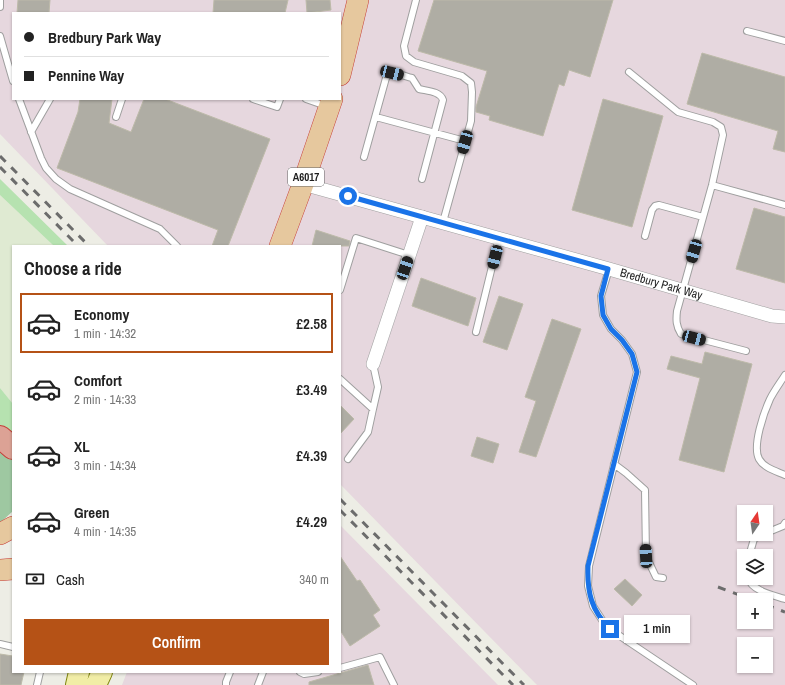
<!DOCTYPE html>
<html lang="en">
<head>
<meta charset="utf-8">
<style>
	body { margin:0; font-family:"Archivo Narrow",sans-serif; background:#f6f6f6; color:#222; height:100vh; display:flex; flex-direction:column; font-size:15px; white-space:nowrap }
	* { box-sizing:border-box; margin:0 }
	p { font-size:13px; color:#767676 }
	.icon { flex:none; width:22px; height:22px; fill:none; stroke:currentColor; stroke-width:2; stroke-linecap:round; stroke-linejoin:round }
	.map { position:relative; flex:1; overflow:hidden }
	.side { position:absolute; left:12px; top:245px; width:329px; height:428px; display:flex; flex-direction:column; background:#fff; border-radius:0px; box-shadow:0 1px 3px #0004 }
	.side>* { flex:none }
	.hud { position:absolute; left:12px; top:12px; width:329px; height:88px; border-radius:0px; box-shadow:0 1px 3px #0004; display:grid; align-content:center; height:88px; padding:0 12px; background:#fff }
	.needle { width:26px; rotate:13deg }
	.fabs { position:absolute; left:737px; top:505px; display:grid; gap:8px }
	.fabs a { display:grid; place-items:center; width:36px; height:36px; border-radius:0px; background:#fff; box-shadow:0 1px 3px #0004; font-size:20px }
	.end { position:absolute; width:18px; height:18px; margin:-9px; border:5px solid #1a73e8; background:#fff; box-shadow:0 0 0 2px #fff }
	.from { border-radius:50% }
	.bubble { position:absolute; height:28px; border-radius:0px; background:#fff; box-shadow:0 1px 3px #0004; font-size:13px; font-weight:600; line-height:28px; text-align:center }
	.car { position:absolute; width:12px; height:24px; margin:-12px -6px; border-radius:5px; box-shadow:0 0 3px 1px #0007; background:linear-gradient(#222 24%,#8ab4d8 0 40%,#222 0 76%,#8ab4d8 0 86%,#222 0) }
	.hud b { display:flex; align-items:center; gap:14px; height:38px; font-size:15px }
	.hud b+b { border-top:1px solid #e0e0e0 }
	.hud i { width:10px; height:10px; background:#222 }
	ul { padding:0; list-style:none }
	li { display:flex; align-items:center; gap:12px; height:60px; margin:0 8px 6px; padding:0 4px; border:2px solid transparent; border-radius:0px }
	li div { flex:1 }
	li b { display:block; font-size:15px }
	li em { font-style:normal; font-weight:600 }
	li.on { border-color:#b55216 }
	li>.icon { width:36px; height:36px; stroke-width:1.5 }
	h2 { padding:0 12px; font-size:18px; line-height:48px }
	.pay { display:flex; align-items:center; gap:10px; height:44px; padding:0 12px; font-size:15px }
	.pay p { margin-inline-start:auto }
	.action { display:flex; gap:8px; margin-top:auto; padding:8px 12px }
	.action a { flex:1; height:46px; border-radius:0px; background:#b55216; color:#fff; font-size:16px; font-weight:600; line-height:46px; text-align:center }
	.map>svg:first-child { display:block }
</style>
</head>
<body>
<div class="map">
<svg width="785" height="685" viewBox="0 0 785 685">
	<rect width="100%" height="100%" fill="#edede5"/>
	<path fill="#e6d7de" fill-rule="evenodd" d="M0,0H785V685H537L340,484V246H108L0,134ZM13,13H340V99H13ZM744,512H766V534H744ZM744,556H766V578H744ZM744,600H766V622H744ZM744,644H766V666H744Z
		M340,525L498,685H122L127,672H340Z"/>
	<path fill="#dfead2" d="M0,195L54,246H13V404L0,388Z"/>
	<path fill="#b6e2b0" d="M0,179L68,246H54L0,195Z
		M0,388L13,404V438L0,426Z"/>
	<path fill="#9ec8a1" d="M0,450L13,459V511L0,523Z"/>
	<path fill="#afada4" stroke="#bdbaa9" d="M18,0H50L49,13H17Z
		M214,0H288L285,13H213Z
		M306,0H330L331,10L307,13Z
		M434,0H613L590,77L569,70L564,86L559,84L543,136L489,120L490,116L476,112V107L487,71L418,51Z
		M702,53L785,77V152L773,149L778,131L687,104Z
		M80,99H112L109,123L131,132L144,99H165L270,139L228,246H212L218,230L57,168L78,112Z
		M603,99L663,116L632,227L572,210Z
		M754,208L785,217V283L736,269Z
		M316,230L350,241L349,246H312Z
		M421,278L476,298L468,326L412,306Z
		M499,296L523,304L507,350L483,342Z
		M552,319L581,329L536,457L519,452L536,401L525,397Z
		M705,352L752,364L724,472L679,460L700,378L667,369L671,356L702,364Z
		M340,405L354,419L340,434Z
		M477,437L499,444L493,463L471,456Z
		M340,556L357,581L360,580L380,610L373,615L380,626L350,646L340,630Z
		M625,579L642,595L632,606L614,589Z
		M0,654L13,656V672H24L21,685H0Z
		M368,665L374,685H309V682Z"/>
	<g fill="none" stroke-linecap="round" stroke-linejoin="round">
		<g stroke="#9f9f9f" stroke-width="8">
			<path id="service" d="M416,0L404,46L406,56L414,62L462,76L471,83L472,92L471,121L443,222
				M0,7V0
				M747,31L785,41
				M0,36L13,81
				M629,72L678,112L713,122L721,127L723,135L712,185L677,311C676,320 676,326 681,334L746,351
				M19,99L41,158L46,168L56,179L70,189L160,229L177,246
				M253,99L277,107L280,99
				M306,99L326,106
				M116,117L122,99
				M376,117L465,141
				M31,132L50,99
				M364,157L386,78C391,69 403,76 412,78L419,89C427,91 440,91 443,100L422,179
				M712,185L785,205
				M645,236L652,210L655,206L659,205L703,217
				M609,269L601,296L603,315L611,329L622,340L632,354L637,372L589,566L588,586L593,606L604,623L617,634L693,685
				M340,290L356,238L409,255
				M476,332L499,238
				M373,364L378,387L373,409
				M785,375C780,383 774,391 770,399C764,412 752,446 759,459C764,468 776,471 785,475
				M340,379L373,409L368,432L348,459
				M614,464L626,473L645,490L646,556L656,577L663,578
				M766,533L783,526L785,523
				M749,556L754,539L763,534
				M748,578C752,591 773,595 785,599
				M0,644L13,647
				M340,668L380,657L394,685
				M300,672L304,674L318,672
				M37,685L40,672
				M226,685V682L230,672
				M258,685L263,672"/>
		</g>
		<g stroke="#9f9f9f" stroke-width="14">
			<g id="minor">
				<path id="s1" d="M303,184L609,269L772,316L785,317"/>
				<path d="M373,364L422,217"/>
			</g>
		</g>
		<g stroke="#818710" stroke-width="22">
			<path id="primary" d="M76,685L79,672
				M96,685L102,672"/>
		</g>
		<g stroke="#c63d37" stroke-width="22">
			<path id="trunk" d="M340,75L358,0
				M280,246L303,184L332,99
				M0,534L13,527
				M0,570L13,569"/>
		</g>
		<g stroke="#c63d37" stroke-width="24">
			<path id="motorway" d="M0,437L13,448"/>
		</g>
		<use href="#service" stroke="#fff" stroke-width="6"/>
		<use href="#minor" stroke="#fff" stroke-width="13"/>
		<use href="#primary" stroke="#f1eda6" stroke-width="20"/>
		<use href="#trunk" stroke="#e6c89e" stroke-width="21"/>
		<use href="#motorway" stroke="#dca295" stroke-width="22"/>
		<path stroke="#6c6c6c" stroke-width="3" stroke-dasharray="8 8" stroke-linecap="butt" d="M0,156L89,246
			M0,167L78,246
			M340,499L524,685
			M340,510L513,685
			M718,587L753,600
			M766,605L785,612"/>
	</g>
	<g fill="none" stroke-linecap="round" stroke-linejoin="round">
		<path stroke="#1a73e8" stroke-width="5" d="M348,196L608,269L601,296L603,315L611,329L622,340L632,354L637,372L588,566C587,592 591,610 610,629"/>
	</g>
	<g text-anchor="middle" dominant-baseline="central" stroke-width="3" stroke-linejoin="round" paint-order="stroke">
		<rect fill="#fff" stroke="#626262" stroke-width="1" x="288" y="168" width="36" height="18" rx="3"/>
		<g font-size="11" font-weight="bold" fill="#1e1e1e">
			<text x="306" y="177">A6017</text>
		</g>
		<g font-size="12" fill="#1e1e1e" stroke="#fff">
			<text stroke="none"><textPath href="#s1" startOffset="372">Bredbury Park Way</textPath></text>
		</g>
	</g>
</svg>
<div class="fabs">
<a><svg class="needle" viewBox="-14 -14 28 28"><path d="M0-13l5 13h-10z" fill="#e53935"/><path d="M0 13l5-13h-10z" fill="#767676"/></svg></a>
<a><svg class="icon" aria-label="layers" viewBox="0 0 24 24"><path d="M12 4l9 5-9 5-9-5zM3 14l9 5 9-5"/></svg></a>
<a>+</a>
<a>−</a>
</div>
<i class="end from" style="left:348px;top:196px"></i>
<i class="end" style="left:610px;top:629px"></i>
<div class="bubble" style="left:624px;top:615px;width:66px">1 min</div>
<i class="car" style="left:392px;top:73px;rotate:104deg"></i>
<i class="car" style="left:465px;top:142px;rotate:196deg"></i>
<i class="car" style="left:694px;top:251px;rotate:196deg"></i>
<i class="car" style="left:495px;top:257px;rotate:194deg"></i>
<i class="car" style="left:405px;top:268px;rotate:19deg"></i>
<i class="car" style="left:694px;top:338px;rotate:105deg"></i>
<i class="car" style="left:646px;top:556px;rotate:357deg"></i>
<div class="hud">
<b><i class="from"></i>Bredbury Park Way</b>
<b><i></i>Pennine Way</b>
</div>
<section class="side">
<h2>Choose a ride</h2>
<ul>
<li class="on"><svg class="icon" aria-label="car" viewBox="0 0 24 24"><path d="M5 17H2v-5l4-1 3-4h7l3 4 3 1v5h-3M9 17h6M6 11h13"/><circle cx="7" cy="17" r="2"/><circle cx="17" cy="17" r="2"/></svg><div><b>Economy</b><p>1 min · 14:32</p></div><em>£2.58</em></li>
<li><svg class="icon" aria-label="car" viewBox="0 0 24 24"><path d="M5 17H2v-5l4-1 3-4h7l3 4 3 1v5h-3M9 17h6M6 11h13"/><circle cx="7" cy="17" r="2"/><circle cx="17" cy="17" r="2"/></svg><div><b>Comfort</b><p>2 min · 14:33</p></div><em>£3.49</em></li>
<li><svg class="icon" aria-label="car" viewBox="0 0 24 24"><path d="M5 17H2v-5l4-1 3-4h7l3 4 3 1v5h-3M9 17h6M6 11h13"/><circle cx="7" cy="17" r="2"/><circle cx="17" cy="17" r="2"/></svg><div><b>XL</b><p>3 min · 14:34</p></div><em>£4.39</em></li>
<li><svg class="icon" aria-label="car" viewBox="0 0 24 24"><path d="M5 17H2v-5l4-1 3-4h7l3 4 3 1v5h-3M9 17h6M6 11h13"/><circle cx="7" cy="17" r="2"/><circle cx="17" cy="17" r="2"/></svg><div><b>Green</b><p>4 min · 14:35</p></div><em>£4.29</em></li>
</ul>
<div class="pay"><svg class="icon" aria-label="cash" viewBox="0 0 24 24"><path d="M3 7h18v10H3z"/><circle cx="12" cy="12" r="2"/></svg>Cash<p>340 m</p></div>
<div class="action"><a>Confirm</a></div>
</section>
</div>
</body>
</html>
